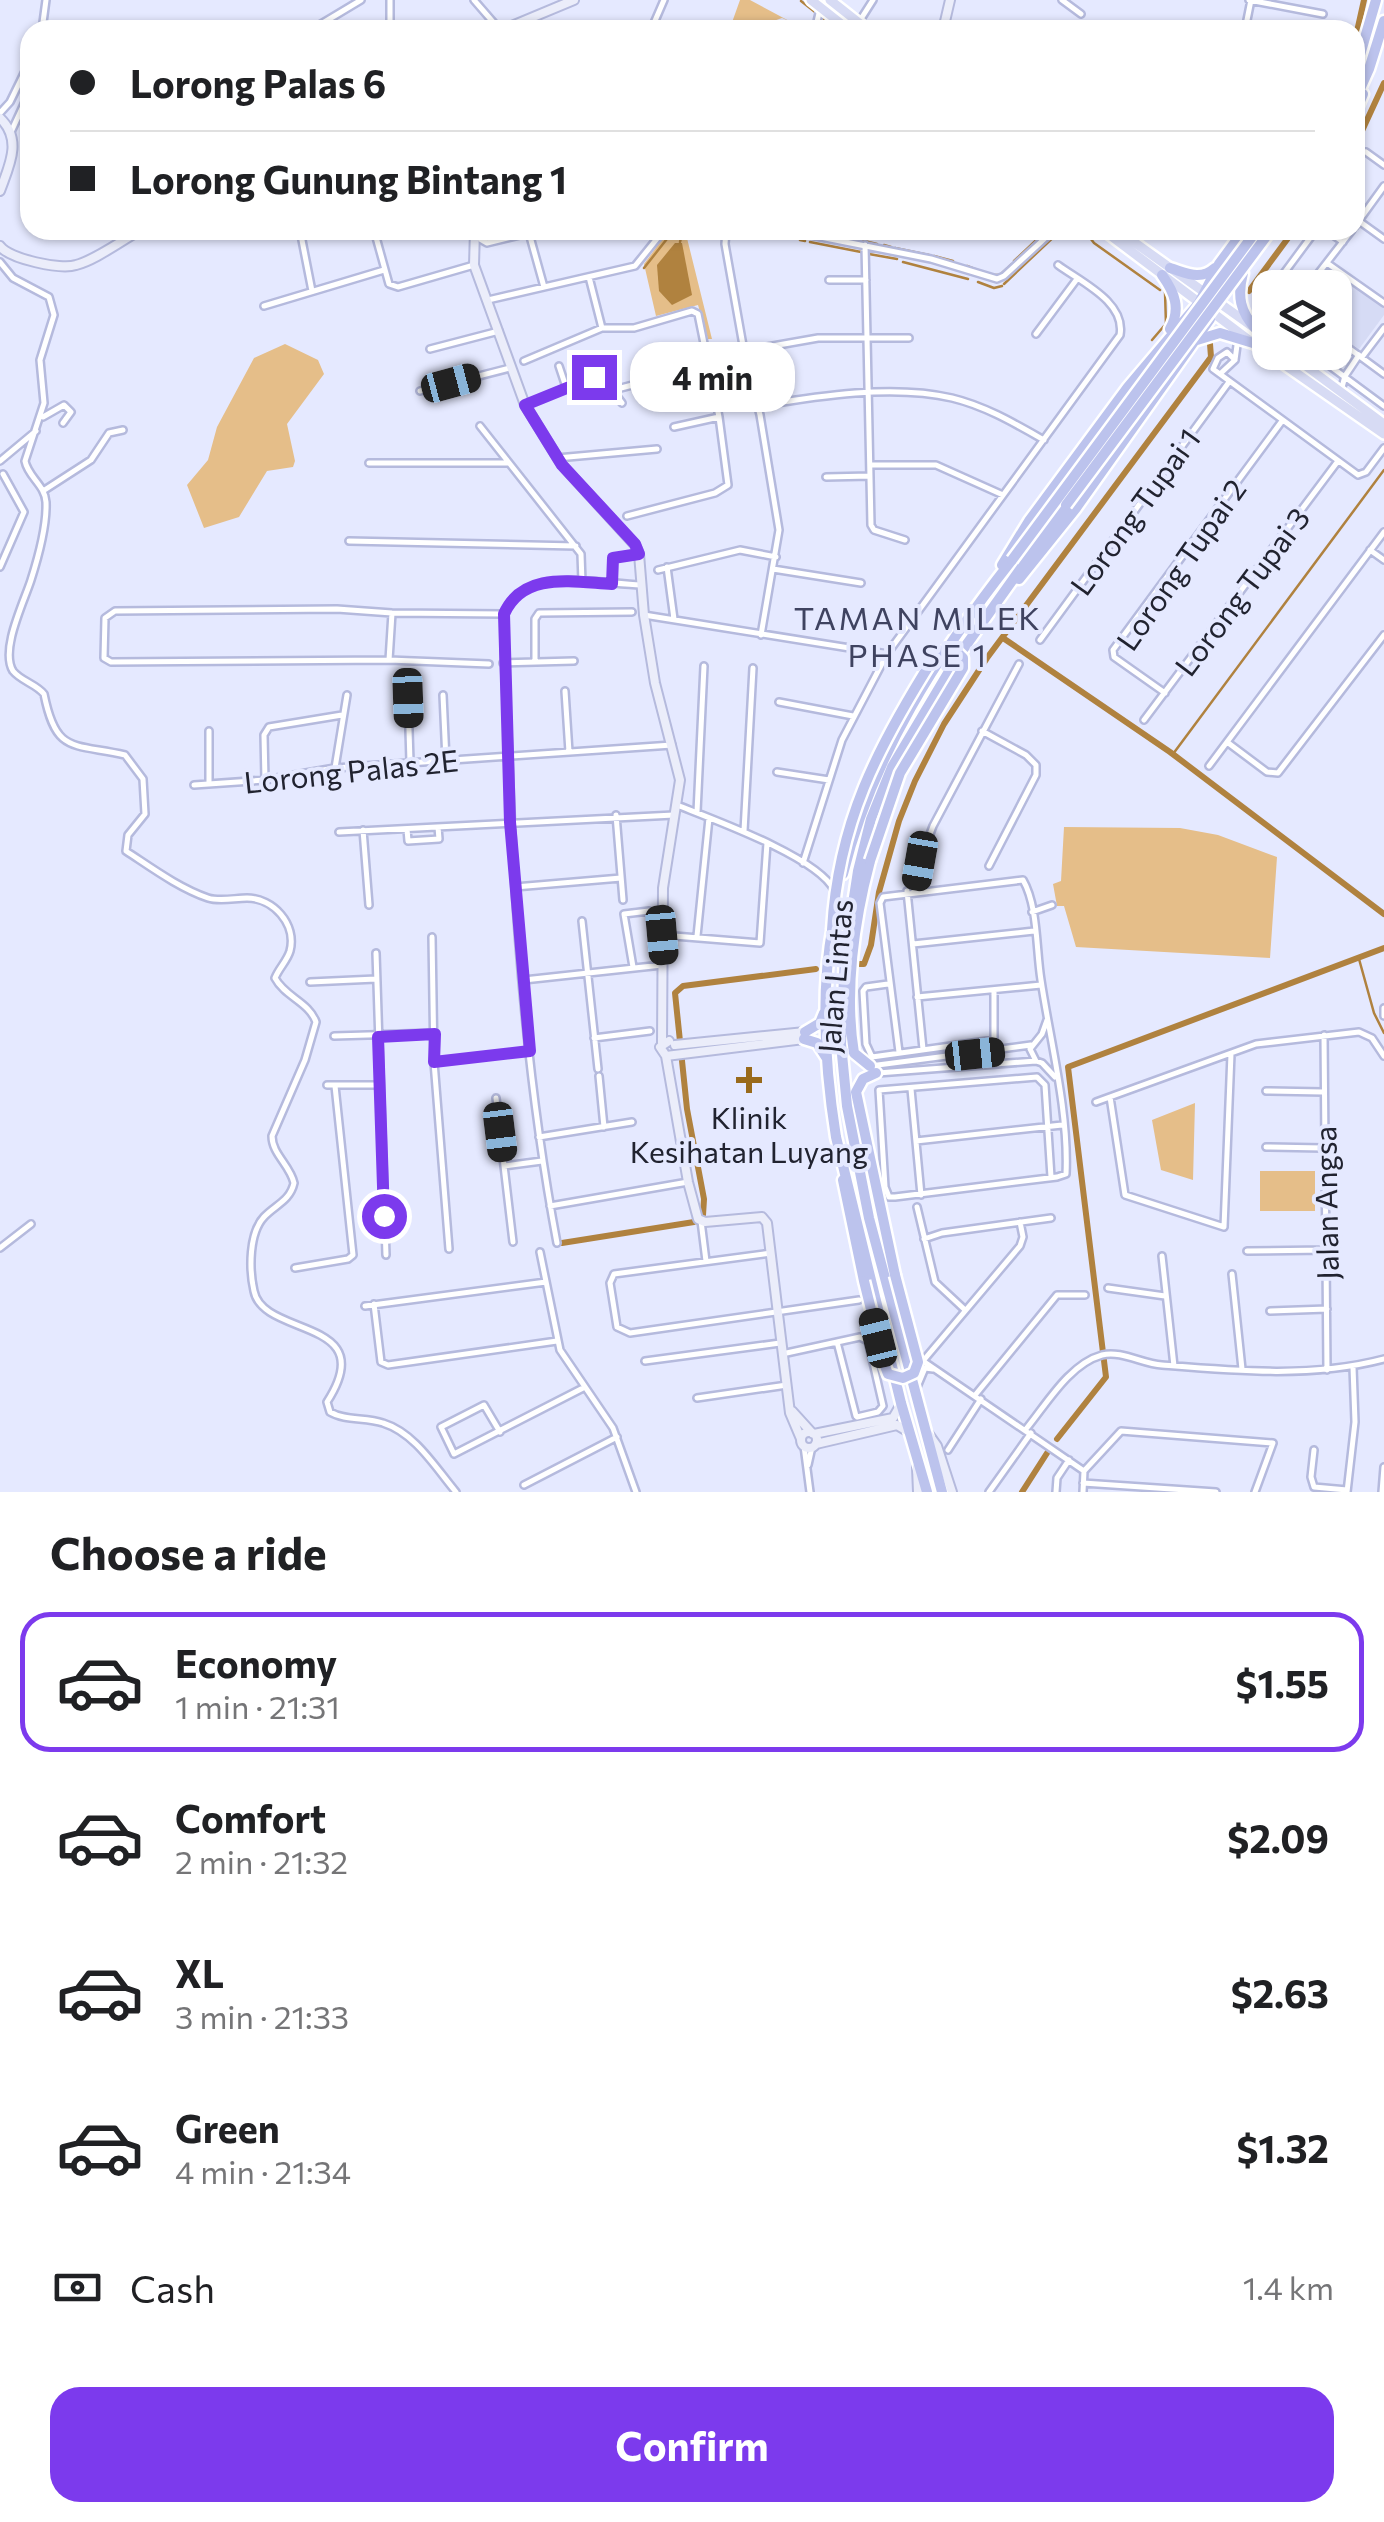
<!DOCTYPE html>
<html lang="en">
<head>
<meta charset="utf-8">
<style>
	body { margin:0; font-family:Commissioner,sans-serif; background:#f2f2f2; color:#202124; height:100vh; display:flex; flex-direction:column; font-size:38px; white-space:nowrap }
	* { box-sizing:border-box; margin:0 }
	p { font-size:32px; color:#757577 }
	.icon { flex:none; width:55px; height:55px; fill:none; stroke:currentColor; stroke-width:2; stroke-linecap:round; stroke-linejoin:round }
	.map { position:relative; height:1492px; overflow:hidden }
	.drawer { display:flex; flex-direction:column; background:#fff; flex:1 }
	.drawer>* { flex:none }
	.hud { position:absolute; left:20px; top:20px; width:1345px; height:220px; border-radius:30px; box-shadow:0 2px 8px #0004; display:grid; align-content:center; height:220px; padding:0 50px; background:#fff }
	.fabs { position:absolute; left:1252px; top:270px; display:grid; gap:20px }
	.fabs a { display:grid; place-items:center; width:100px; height:100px; border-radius:20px; background:#fff; box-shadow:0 2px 8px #0004; font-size:50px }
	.end { position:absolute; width:45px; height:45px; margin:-22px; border:12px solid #7c3aed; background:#fff; box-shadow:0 0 0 5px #fff }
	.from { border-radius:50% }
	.bubble { position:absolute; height:70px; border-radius:30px; background:#fff; box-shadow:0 2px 8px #0004; font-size:32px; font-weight:700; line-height:70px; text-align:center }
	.car { position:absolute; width:30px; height:60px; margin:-30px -15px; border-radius:12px; box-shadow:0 0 8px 2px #0007; background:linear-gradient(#222 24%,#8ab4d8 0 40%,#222 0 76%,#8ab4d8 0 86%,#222 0) }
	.hud b { display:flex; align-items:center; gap:35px; height:95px; font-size:38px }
	.hud b+b { border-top:2px solid #e0e0e0 }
	.hud i { width:25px; height:25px; background:#202124 }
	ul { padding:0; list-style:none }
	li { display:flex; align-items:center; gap:30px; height:140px; margin:0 20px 15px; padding:0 30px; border:5px solid transparent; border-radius:30px }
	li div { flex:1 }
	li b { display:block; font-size:38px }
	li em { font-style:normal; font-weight:700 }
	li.selected { border-color:#7c3aed }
	li>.icon { width:90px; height:90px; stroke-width:1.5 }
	h2 { padding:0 50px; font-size:45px; line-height:120px }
	.pay { display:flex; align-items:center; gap:25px; height:110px; padding:0 50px; font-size:38px }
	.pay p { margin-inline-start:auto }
	.cta { display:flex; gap:20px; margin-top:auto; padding:20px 50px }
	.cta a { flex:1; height:115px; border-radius:30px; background:#7c3aed; color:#fff; font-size:40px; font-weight:700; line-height:115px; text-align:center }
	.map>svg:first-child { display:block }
</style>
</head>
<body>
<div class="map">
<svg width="1384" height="1492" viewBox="0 0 1384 1492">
	<rect width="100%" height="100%" fill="#e5e9ff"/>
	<path fill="#d6dbf5" d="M1330,269L1384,308V315L1359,349L1335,332V288L1317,287Z"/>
	<path fill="#e5be89" d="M740,0H750L791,22L782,18L768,23L764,30L730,28Z
		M669,230H685L712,339H708L698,305L656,316L644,264Z
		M285,344L318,360L324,374L287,424L295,461L293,467L267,471L239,517L204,528L187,485L208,460L217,427L254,358Z
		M1064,827L1180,828L1218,835L1277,857L1270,958L1076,947L1064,906H1057L1053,884L1061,881Z
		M1195,1103L1193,1180L1161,1170L1152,1120Z
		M1260,1171H1315V1211H1260Z"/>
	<path fill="#b0823f" d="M675,243H682L692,295L672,305L659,291L657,265Z"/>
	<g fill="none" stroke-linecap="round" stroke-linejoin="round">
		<path stroke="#b0823f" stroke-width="2.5" d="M801,1L815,12
			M822,17L836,29
			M811,230L831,234L832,230
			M1084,230L1094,243L1160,290
			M839,235L877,244
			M766,237L772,235L793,238
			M800,240L805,241
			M680,242L683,230
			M810,242L861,252
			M884,245L891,247
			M895,248L929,255
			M869,254L897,259
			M934,256L953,261
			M1014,261L1047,230
			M903,262L968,279
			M967,266L985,273
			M644,268L674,230
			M992,275H1000L1012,264
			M978,282L994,288L1002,286
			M1004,284L1061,230
			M1165,292L1166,325
			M1152,340L1164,326
			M1173,754L1384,470
			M1359,959L1374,1013L1384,1033"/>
		<path stroke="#b0823f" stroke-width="6" d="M1358,38L1356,36L1364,0
			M1355,146L1384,83
			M1249,291L1294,230
			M1003,638L1170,752L1384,914
			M860,964H864L871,945L879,892L899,821L915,781L944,724L987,658L1211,357L1210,344
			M703,1215L704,1199L687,1109L675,993L683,986L816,969
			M562,1243L694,1222
			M1057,1439L1106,1377L1068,1067L1384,948
			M1022,1492L1049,1450"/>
		<g stroke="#b5badd" stroke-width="10">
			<path id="street" d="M474,0L500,30
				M1062,0L1081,14
				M1249,0L1323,14
				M859,22L873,0
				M42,30L46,0
				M295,30L316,27L361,0
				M390,30V0
				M651,30L664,0
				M815,30L820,9
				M1245,30L1251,0
				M0,113L10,102L30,61
				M11,132L30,91
				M1366,152L1384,165
				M1359,221L1384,239
				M1355,226L1384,186
				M300,230L312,291
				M374,230L389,284L398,287L474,265
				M480,230V239L487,243L541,230
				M726,230L725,244L744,351L760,415L779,530L761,635
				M785,230L931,259L997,279L1004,276L1054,230
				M1326,230L1343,242
				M529,233L544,287
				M865,245L871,525L874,530L905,540
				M0,262L13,278L49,297L54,315L40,360L44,403L25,461C28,477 45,485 46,502C47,526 38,558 31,580C24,602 0,650 13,671C21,681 36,684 44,694C56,754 72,743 125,755L143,779L145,814L128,835L126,851C152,868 179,888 208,898C220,902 235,898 247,898C273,898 297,924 290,951C287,961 279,968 275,978C285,997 309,1002 316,1022L305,1060L272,1136C272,1154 290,1165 294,1183C290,1201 275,1205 264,1217C249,1233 249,1269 254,1291C263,1338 382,1317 327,1402L330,1412C345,1421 366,1417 383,1423C415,1433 435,1467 456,1492
				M1327,263L1384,303
				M589,277L602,328
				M829,280H866
				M1273,288L1316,230
				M1307,288L1352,230
				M1270,291L1258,312L1270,324
				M488,300L635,266L664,230
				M264,306L384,270
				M1036,334L1077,279
				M1335,338L1384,374
				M430,349L499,331
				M744,351L818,338H909
				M1311,352L1384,406
				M1362,357L1384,328
				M1235,360L1227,352L1218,358L1213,369L1358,475L1366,472L1384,448
				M524,361L602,328H634L692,311L698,314L719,417L728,485L715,493L627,516
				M559,366L566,387
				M1220,374L1235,360L1238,338
				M621,388L708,365
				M420,391L510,368
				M1341,391L1345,376L1359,355
				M525,405L594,377L604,379L622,403
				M758,406C818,396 893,384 952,398C985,406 1014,423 1044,440
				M43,417L64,405L71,412L63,423
				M480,426L581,554L582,582
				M674,427L719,417
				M557,458L657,449
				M0,461L36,431
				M369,463H509
				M870,465H936L1003,495
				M826,477L870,476
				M43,491L91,460L109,433L123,430
				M349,541L576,546
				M1370,550L1384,560
				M0,567L24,512L3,474
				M667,567L674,619
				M773,569L861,583
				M658,570L740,550L776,557
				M612,584L613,558L638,554
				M644,615L887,654
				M1040,640L1229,382
				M389,660L392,613
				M535,660V619L539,613L632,612
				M503,663L574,661
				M489,664L389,660L111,662L104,658L105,618L115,611L337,609L392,613L504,614
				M565,691L569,752
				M1165,693L1114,657L1113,650L1282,421
				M443,695L446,760
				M408,698L410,762
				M779,702L853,716
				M1144,720L1338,461
				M982,731L1026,755L1036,765V775L989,866
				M1227,742L1267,772L1278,773L1384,635
				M1209,766L1384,532
				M335,768L347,695
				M777,772L829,780
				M265,780L264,735L269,727L342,715
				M209,783V731
				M194,785L265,780L335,768L672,745
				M677,805C712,819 818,857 834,890
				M697,812L704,666
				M616,815L623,900
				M407,829L408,841L439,839L438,827
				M363,830L369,905
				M744,831L753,668
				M339,832L674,815
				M803,863L842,740L887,654L1120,335C1126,302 1081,282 1058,265
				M515,887L621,878
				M907,891L923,1049
				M914,891L920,861L933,826L1019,664
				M1032,912L1052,905
				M582,921L598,1069
				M662,935L760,943L767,843
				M697,936L709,818
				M432,937L434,1062L449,1249
				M913,944L1034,931
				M376,953L386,1255
				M633,967L624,914L649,911L658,965
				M524,980L662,965
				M310,982L376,979
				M888,984L866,987L863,991L866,1044L872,1057L994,1040V990
				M917,997L1041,985
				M1384,1008V1016
				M1324,1035L1327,1370
				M334,1036L435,1033
				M594,1038L650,1031
				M899,1052L880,903L883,897L1023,880C1038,906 1036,949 1041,980C1050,1040 1069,1113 1066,1174L1057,1177L895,1197H889L885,1187L879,1090L1037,1077L1045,1085L1051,1177
				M1036,1061L1030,1049L1042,1034L1047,1020
				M434,1062L530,1051
				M870,1066L1031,1045
				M878,1073L1036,1061L1042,1063L1055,1077
				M599,1076L604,1127
				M327,1085H378
				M911,1089L921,1195
				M1266,1091L1323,1092
				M1110,1097L1125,1195L1224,1227L1231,1054
				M496,1098L513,1242
				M1096,1102L1256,1044L1359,1032L1372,1038L1384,1056
				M539,1137L632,1122
				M916,1141L1062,1125
				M1266,1147L1323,1148
				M504,1166L542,1161
				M550,1206L688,1182
				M917,1207L935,1282L964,1309
				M701,1221L706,1261
				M1020,1222L1023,1237L1020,1246L923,1361L1084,1471
				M924,1239L942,1233L1051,1218
				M557,1243C527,1084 514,920 509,758C507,710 503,662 504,614C526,564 597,584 641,585
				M0,1248L31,1224
				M1247,1251L1326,1250
				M540,1252L560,1350L613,1428L636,1492
				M771,1253L614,1274L610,1283L617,1327L630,1333L859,1300
				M1162,1256L1174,1366
				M295,1268L348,1259L353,1255L335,1086
				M1232,1274L1242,1369
				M1108,1288L1165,1296
				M374,1304L381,1362L388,1365L557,1341
				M365,1306L546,1282
				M1270,1311L1327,1309
				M837,1342L856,1416
				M782,1354L860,1337L868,1341L883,1406L878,1412L857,1417
				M645,1361L780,1343
				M917,1387L925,1368L933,1369
				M976,1394L1057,1295H1085
				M697,1398L787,1385
				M1026,1429C1046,1405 1069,1364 1102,1355C1121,1350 1143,1364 1162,1365C1236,1371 1312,1378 1384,1359
				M500,1432L484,1405L441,1427L454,1454L585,1387
				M804,1446L810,1492
				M948,1450L981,1399
				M1314,1450L1311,1477L1314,1487L1347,1490
				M808,1465L812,1447
				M1084,1471L1121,1431L1273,1443L1255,1492
				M1083,1483L1216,1492
				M524,1485L617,1437
				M989,1492L1031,1433
				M1056,1492L1057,1478L1069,1460
				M1083,1492L1084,1471
				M1347,1492L1355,1422L1353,1367
				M1382,1492L1384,1467"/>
		</g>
		<g stroke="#b5badd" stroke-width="12">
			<path id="secondary" d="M502,30L574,0
				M943,30L950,0
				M0,118C23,140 9,166 0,191
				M475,230L474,265L525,405L562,465L635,545L639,554L644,615L655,683L680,780L663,888L662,1043
				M0,246C9,259 61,270 76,265C96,260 122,240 141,230
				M669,1041L660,1047L666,1056L804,1039
				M675,1045L805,1032
				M666,1056L688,1182L698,1219L705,1222L762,1217L767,1223L790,1413L801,1439
				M792,1411L812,1433
				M925,1429L937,1446L952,1492
				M801 1440a8 8 0 1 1 16 0a8 8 0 1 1-16 0Z
				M814,1434L893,1418L900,1406
				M816,1444L897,1425L909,1432
				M917,1467L918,1492"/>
		</g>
		<g stroke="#fff" stroke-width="14">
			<path id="primary" d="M811,0L849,30
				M830,0L868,30
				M1103,230L1253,343L1384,434
				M1117,230L1270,339
				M1287,352L1384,424"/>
		</g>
		<g stroke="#fff" stroke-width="15">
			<path id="highway" d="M1355,72L1376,0
				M1355,100L1369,69L1384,21
				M1355,113L1363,94
				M1170,268C1187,273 1200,281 1215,268
				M1243,273C1237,296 1240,312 1256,329
				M1162,275C1175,293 1181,309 1170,329
				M1197,340L1220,333L1253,343
				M1002,565L1029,521L1128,387L1199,303L1219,264L1244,230
				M1019,579L1076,508L1210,319
				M870,861C854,921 844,992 854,1053L870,1066
				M843,874C872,756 938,654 1012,560
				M833,925C820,994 825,1068 836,1137L901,1403L927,1492
				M805,1032L820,1023L824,1013
				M804,1039L817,1043L826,1057
				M876,1073L863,1079L856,1092L895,1275
				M843,1180L864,1281
				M942,1492L869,1218L847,1106L841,1044L845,956L858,871L871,819L892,767L957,658L1066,505"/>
		</g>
		<use href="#street" stroke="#fff" stroke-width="5"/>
		<use href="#secondary" stroke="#ebedfa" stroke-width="8"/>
		<use href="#primary" stroke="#d7dbf4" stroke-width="9"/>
		<use href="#highway" stroke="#bcc3ed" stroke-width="10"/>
		<g stroke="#fff" stroke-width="15" stroke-linecap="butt">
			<path id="highway-bridge" d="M1066,505L1271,230
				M1012,560L1257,230
				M832,930C838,823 877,748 933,659L938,652L954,649L963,658V668L900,773L870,861
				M864,1281L885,1366L888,1374L903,1378L914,1373L918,1362L895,1275"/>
		</g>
		<use href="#highway-bridge" stroke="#bcc3ed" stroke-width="10"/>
	</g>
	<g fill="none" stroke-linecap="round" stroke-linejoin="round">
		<path stroke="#7c3aed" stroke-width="12" d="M384,1216L378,1037L435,1034L434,1062L530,1051L510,822L504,614C523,571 573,582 612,584L613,558L639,554L635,544L562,465L525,405L594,377"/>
	</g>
	<path fill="#996a1b" stroke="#e5e9ff" stroke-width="4" d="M744 1065h10v10h10v10h-10v10h-10v-10h-10v-10h10z"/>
	<g text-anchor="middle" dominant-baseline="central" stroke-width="8" stroke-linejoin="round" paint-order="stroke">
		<g font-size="30" fill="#212330" stroke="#e5e9ff">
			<text transform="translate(1134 511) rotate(-54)">Lorong Tupai 1</text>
			<text transform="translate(1180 564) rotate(-55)">Lorong Tupai 2</text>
			<text transform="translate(1241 591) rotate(-53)">Lorong Tupai 3</text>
			<text transform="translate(351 770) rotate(-6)">Lorong Palas 2E</text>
			<text transform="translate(834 976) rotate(-85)">Jalan Lintas</text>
			<text transform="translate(1325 1203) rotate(-91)">Jalan Angsa</text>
		</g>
		<g font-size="30" fill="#212330" stroke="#e5e9ff">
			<text x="749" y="1116">Klinik<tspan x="749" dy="34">Kesihatan Luyang</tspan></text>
		</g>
		<g font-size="32" letter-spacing="2.5" fill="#3f4360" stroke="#e5e9ff">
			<text x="918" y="617">TAMAN MILEK<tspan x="918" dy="37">PHASE 1</tspan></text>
		</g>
	</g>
</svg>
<div class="fabs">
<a><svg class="icon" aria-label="layers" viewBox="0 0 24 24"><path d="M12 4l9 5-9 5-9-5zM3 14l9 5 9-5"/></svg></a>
</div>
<i class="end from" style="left:384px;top:1216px"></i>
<i class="end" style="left:594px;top:377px"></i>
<div class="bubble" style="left:630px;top:342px;width:165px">4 min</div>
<i class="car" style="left:451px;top:383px;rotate:75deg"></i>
<i class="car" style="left:408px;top:698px;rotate:178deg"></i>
<i class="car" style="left:920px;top:861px;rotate:190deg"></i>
<i class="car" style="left:662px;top:935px;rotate:175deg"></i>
<i class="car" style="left:975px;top:1054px;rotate:84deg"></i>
<i class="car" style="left:500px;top:1132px;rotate:173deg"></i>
<i class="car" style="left:878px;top:1338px;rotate:346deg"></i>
<div class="hud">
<b><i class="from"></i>Lorong Palas 6</b>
<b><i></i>Lorong Gunung Bintang 1</b>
</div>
</div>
<section class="drawer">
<h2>Choose a ride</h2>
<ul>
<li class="selected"><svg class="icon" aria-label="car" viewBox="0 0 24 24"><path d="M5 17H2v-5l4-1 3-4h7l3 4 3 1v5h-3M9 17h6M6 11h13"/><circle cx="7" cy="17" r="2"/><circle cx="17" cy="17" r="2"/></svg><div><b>Economy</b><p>1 min · 21:31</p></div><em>$1.55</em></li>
<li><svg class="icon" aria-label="car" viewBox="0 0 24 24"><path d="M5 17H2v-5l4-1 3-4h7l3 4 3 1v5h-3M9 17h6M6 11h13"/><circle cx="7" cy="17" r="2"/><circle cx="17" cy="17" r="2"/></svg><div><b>Comfort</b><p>2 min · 21:32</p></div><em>$2.09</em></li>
<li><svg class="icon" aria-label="car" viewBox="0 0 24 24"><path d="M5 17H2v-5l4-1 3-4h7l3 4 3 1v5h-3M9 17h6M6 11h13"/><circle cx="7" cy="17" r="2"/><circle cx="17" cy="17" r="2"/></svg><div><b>XL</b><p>3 min · 21:33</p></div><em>$2.63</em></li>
<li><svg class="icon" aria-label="car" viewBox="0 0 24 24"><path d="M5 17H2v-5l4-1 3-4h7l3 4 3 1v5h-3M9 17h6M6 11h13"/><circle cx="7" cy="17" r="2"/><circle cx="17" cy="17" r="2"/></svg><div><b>Green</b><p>4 min · 21:34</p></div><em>$1.32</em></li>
</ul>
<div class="pay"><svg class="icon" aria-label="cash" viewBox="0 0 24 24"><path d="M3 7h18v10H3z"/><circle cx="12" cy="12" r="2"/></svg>Cash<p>1.4 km</p></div>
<div class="cta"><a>Confirm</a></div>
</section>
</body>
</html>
